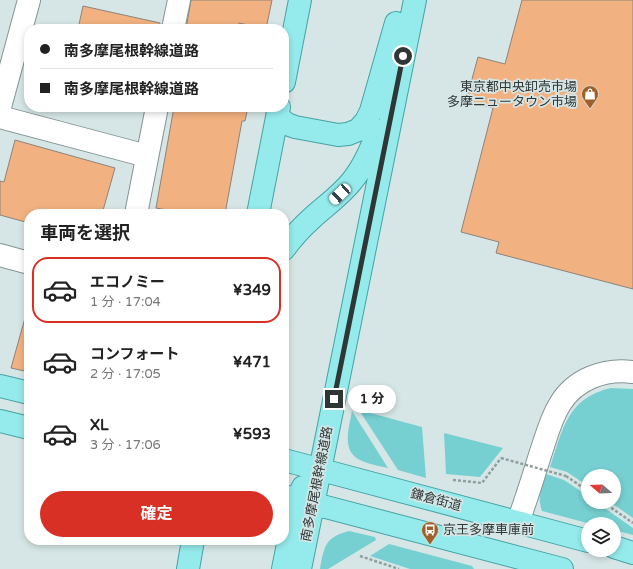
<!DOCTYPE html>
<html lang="ja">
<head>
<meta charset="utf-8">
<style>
	body { margin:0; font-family:"Varela Round","Noto Sans JP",sans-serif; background:#f2f2f2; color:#222; height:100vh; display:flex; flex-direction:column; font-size:15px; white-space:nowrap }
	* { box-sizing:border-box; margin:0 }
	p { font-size:13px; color:#767676 }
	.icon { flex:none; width:22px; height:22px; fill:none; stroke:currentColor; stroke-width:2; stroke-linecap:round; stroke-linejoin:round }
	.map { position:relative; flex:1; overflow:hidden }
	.details { position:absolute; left:24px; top:209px; width:265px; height:336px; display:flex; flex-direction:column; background:#fff; border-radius:16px; box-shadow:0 2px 6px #0003 }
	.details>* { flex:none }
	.banner { position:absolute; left:24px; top:24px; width:265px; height:88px; border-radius:16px; box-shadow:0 2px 6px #0003; display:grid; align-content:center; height:88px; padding:0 16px; background:#fff }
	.needle { width:26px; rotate:289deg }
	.tools { position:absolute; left:581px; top:469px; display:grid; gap:8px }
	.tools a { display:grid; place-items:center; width:40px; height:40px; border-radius:50%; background:#fff; box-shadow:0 2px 6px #0003; font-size:20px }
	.end { position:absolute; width:18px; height:18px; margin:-9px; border:5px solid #2f3636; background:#fff; box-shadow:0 0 0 2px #fff }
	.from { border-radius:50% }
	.bubble { position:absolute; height:28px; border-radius:14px; background:#fff; box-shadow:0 2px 6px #0003; font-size:13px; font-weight:700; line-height:28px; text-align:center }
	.car { position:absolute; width:12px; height:24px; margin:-12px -6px; border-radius:5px; box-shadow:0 0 3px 1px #0007; background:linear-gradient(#fff 24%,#345 0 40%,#fff 0 76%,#345 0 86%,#fff 0) }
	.banner b { display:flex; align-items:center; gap:14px; height:38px; font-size:15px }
	.banner b+b { border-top:1px solid #e0e0e0 }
	.banner i { width:10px; height:10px; background:#222 }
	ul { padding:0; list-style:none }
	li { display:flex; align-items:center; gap:12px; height:66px; margin:0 8px 6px; padding:0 8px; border:2px solid transparent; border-radius:16px }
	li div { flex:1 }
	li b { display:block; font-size:15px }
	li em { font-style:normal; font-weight:700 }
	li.on { border-color:#d93025 }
	li>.icon { width:36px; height:36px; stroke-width:1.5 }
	h2 { padding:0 16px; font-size:18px; line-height:48px }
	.action { display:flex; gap:8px; margin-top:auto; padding:8px 16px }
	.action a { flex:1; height:46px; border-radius:24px; background:#d93025; color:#fff; font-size:16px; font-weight:700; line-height:46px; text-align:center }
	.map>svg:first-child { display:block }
</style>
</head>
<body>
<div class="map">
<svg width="633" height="569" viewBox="0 0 633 569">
	<rect width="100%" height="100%" fill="#d6e6e6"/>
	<path fill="#76d0d1" d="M611,388L633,389V518L610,502H614V476H588V486L567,472L550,467C563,429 567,398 611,388Z
		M359,410L422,427L426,478L398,470Z
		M352,411L388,468C379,466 368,464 360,460C341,451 349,428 352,411Z
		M444,433L503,448L480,477L446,474Z
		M546,474L564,480L588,496V502H596L633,528V535L614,530V524H591L542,511C537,496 541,489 546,474Z
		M349,531L375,537L376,540L328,569H320C324,547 325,537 349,531Z
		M389,544L472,566L474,569H410L370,556Z"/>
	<path fill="#f1b180" stroke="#8e837b" d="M191,0H272L266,29L239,23L238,29H186Z
		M522,0H633V289L496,253L499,242L461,232L493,108L466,101L478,57L505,64Z
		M83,6L160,23L159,29H78Z
		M174,107H248L245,121H242L225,214H188L156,208Z
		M15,140L115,168L102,214H29V223L0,215V181L4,182Z
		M25,318H29V372L11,368Z"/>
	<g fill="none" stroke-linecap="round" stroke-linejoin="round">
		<g stroke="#849393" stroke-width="24">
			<path id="minor" d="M173,29L179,0
				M0,107L29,0
				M0,117L147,156
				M136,214L157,107
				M0,255L29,263
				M518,522C526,500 533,478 540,455C546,438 550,420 560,404C575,379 605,368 633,372"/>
		</g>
		<g stroke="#44a3a4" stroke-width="24">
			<path id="major" d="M284,82L300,0
				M277,116L287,124L295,127L338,135L348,134L358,130L366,121L371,111L396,23
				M258,214L279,107
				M284,249C292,238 301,228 311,219C325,206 340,196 352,181C364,166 371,149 378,131
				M0,386L29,393
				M0,421L29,428
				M284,460L588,541
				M284,496L562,569
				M614,547L633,553
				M188,569L193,540
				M283,569L297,499L303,487
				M300,569L415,0"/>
		</g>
		<path stroke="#919e9e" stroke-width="2.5" stroke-dasharray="3 2" stroke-linecap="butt" d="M566,476L588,491
			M453,480L482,483L501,458
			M603,502L633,523
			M360,556L399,569"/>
		<use href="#minor" stroke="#fff" stroke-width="22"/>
		<use href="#major" stroke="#95ebec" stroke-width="22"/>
		<path stroke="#919e9e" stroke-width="2.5" stroke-dasharray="3 2" stroke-linecap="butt" d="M501,458L566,476"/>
	</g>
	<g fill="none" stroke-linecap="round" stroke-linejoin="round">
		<path stroke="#2f3636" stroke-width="5" d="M334,399L403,56"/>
	</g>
	<defs>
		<g id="shop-pin" transform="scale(0.9)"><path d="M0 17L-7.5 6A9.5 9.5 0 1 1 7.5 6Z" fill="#9f5f28" stroke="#d6e6e6"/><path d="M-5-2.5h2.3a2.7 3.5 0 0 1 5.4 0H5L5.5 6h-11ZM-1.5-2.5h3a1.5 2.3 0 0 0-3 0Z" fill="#fff"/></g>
		<g id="bus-pin" transform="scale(0.9)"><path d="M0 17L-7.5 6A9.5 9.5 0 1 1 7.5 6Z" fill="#9f5f28" stroke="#d6e6e6"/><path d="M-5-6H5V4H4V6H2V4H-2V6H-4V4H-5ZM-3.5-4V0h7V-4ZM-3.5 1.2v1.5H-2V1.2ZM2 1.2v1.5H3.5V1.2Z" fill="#fff"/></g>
	</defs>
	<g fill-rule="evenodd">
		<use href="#shop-pin" x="590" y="94"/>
		<use href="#bus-pin" x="430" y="530"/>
	</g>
	<g text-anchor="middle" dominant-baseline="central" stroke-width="3.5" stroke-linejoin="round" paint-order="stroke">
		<g font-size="13" fill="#2f3636" stroke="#d6e6e6" text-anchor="end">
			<text x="577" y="87">東京都中央卸売市場<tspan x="577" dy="15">多摩ニュータウン市場</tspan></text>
			<text x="443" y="530" text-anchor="start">京王多摩車庫前</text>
		</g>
		<g font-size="13" fill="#2f3636" stroke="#d6e6e6">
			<text transform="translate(317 484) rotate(-79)">南多摩尾根幹線道路</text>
			<text transform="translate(436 500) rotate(15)">鎌倉街道</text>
		</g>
	</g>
</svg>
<div class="tools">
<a><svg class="needle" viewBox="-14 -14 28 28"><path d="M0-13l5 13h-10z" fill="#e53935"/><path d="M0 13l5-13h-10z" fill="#767676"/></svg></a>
<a><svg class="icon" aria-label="layers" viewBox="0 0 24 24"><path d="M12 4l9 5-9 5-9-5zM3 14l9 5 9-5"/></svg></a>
</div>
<i class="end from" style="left:403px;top:56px"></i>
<i class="end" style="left:334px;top:399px"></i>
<div class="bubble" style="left:348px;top:385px;width:48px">1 分</div>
<i class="car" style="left:340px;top:194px;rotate:227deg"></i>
<div class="banner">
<b><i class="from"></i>南多摩尾根幹線道路</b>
<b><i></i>南多摩尾根幹線道路</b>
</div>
<section class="details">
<h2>車両を選択</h2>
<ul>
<li class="on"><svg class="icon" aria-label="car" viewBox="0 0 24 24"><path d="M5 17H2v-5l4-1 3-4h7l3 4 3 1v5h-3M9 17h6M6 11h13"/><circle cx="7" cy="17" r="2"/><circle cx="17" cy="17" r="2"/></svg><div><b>エコノミー</b><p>1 分 · 17:04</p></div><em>¥349</em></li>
<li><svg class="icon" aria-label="car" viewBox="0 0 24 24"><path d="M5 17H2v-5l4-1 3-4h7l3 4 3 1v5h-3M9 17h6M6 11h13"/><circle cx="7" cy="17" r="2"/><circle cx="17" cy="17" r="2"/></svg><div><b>コンフォート</b><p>2 分 · 17:05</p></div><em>¥471</em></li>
<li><svg class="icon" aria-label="car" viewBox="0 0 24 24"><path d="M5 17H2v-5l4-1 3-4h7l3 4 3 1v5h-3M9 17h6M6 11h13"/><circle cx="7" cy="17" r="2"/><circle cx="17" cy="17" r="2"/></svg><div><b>XL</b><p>3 分 · 17:06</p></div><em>¥593</em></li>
</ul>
<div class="action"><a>確定</a></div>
</section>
</div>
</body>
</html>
